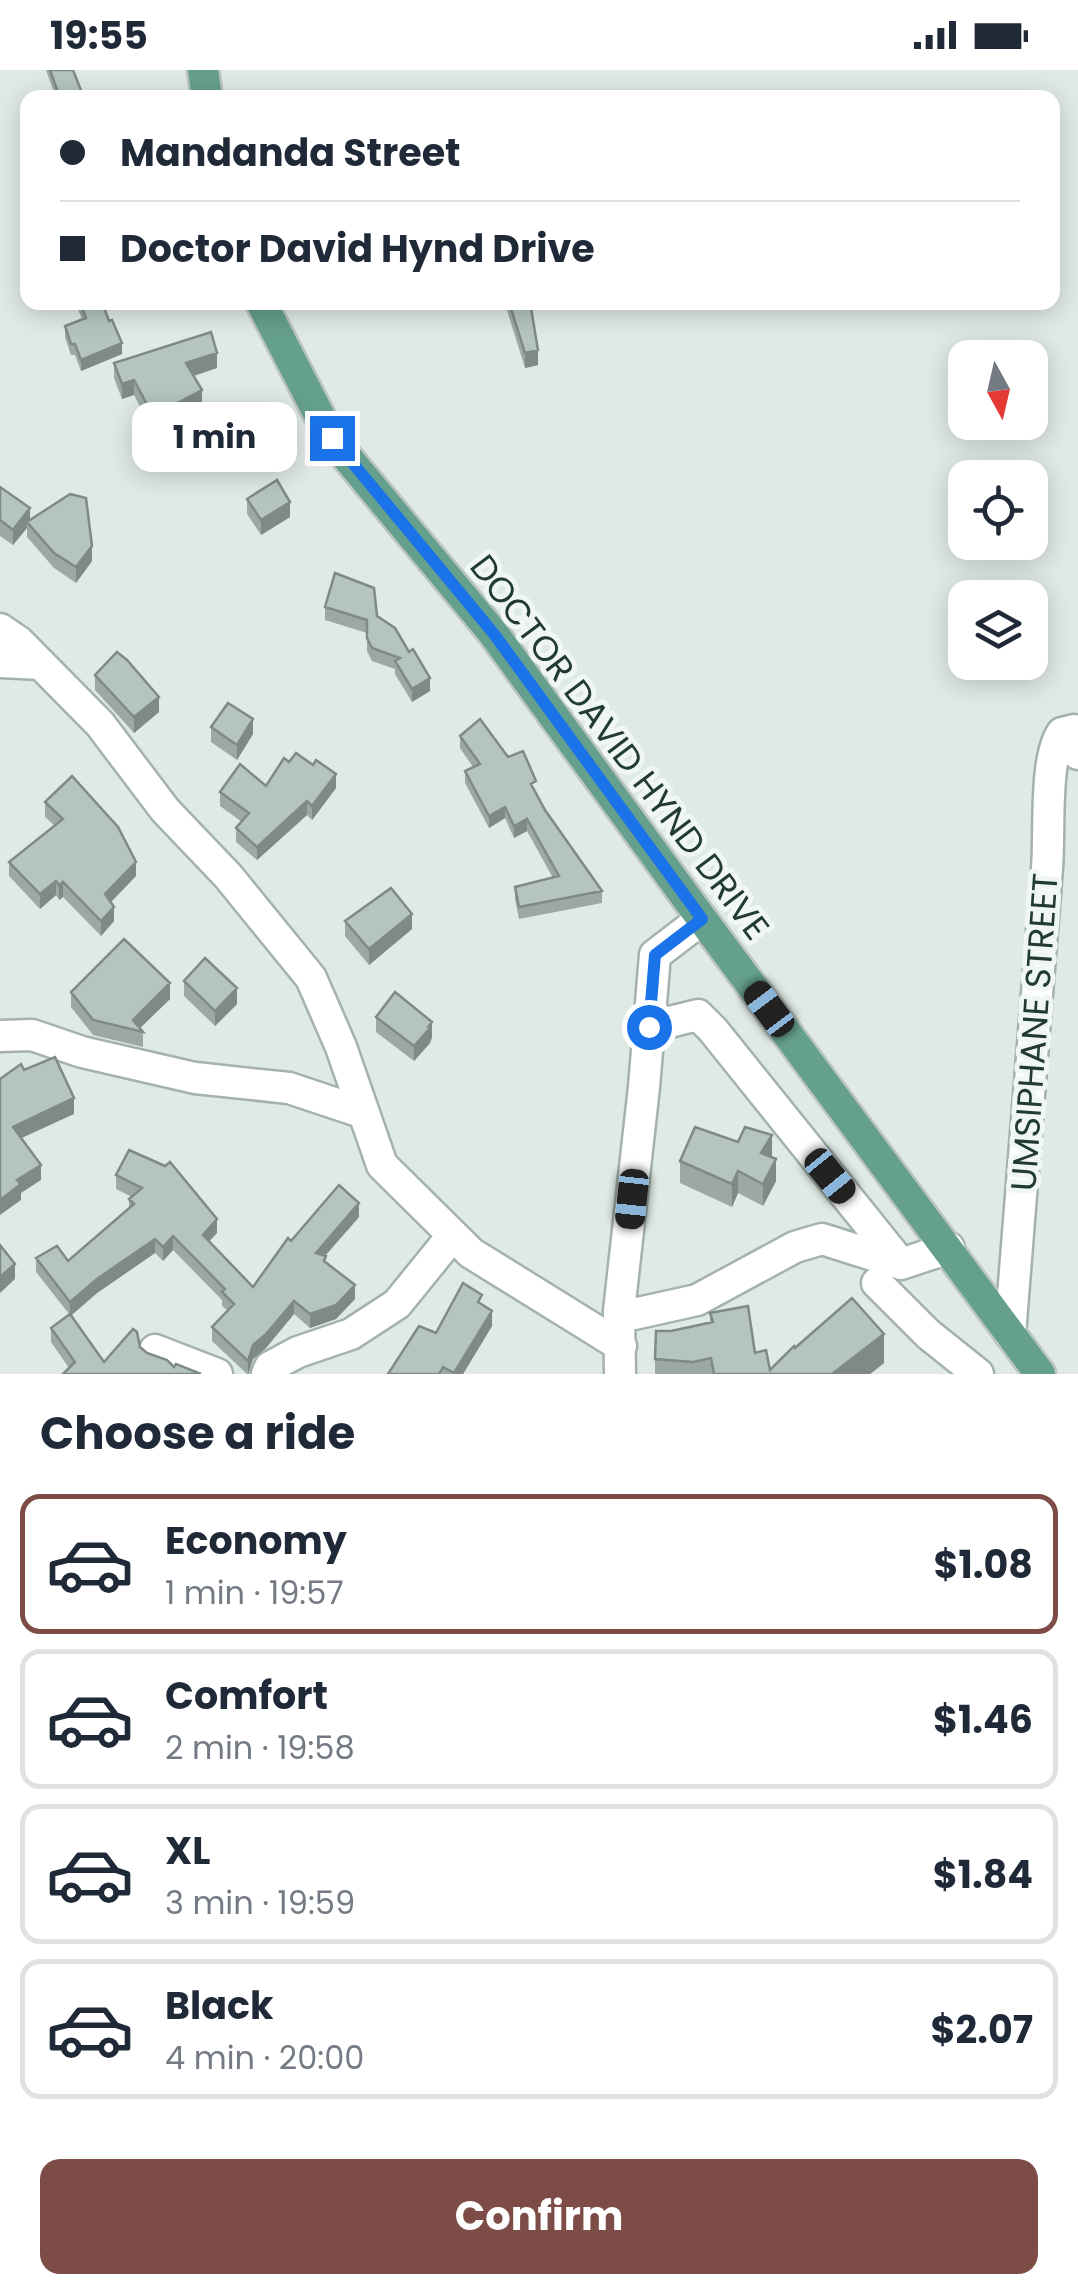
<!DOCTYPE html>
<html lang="en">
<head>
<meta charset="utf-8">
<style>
	body { margin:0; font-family:Poppins,sans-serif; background:#f6f6f7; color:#1f2937; height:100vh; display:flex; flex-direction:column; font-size:38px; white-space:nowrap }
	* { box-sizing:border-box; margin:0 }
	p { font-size:32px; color:#747a83 }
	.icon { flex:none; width:55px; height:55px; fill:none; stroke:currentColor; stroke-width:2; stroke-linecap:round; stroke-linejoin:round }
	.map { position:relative; height:1304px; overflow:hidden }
	.details { display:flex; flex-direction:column; background:#fff; flex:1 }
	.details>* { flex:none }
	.top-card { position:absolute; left:20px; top:20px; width:1040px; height:220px; border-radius:20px; box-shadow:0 5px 25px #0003; display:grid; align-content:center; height:220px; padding:0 40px; background:#fff }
	.needle { width:65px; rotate:172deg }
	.buttons { position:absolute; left:948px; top:270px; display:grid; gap:20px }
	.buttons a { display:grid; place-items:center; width:100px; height:100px; border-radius:20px; background:#fff; box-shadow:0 5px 25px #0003; font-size:50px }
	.end { position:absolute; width:45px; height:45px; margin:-22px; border:12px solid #1a73e8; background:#fff; box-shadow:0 0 0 5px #fff }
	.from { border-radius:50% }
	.bubble { position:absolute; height:70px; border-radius:20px; background:#fff; box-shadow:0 5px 25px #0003; font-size:32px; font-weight:700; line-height:70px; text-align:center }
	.car { position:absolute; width:30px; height:60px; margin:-30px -15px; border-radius:12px; box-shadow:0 0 8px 2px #0007; background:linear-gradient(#222 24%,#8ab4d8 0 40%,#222 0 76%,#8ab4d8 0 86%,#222 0) }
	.top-card b { display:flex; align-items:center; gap:35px; height:95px; font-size:38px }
	.top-card b+b { border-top:2px solid #e0e1e3 }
	.top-card i { width:25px; height:25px; background:#1f2937 }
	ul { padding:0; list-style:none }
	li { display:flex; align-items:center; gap:30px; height:140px; margin:0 20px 15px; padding:0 20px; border:5px solid #e0e1e3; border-radius:20px }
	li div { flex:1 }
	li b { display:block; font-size:38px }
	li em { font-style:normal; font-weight:700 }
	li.selected { border-color:#7d4c46 }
	li>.icon { width:90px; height:90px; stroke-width:1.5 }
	h2 { padding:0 40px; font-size:45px; line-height:120px }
	.cta { display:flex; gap:20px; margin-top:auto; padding:20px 40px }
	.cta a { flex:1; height:115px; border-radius:20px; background:#7d4c46; color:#fff; font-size:40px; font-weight:700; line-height:115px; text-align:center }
	.status { display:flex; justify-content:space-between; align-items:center; height:70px; padding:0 50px; background:#fff; direction:ltr }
	.status svg { height:28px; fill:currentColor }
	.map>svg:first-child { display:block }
</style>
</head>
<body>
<div class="status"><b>19:55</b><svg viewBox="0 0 49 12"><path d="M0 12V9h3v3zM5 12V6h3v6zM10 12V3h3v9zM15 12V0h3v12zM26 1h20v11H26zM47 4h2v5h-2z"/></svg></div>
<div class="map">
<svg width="1078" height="1304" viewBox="0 0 1078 1304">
	<rect width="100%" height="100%" fill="#e0eae5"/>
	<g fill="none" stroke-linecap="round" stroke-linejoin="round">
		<g stroke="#a3b2ac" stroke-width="35">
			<path id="minor" d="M0,559L19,572L100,654L165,740L228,806L311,908L341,977L382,1095L471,1183L621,1276
				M0,592L41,594
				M649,957L698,945L713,960L901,1194
				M0,966L32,965L82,982L195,1008L289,1018L364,1043
				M877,1213L928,1264L978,1304
				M619,1241L634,1244L697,1230L795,1177L822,1169L901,1194L949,1178
				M1010,1264C1023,1108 1035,953 1047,798C1050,764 1044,689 1062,663L1074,660L1078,684
				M155,1280L217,1304
				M267,1304L270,1297L298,1282L351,1264L397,1234L453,1165
				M620,1304L619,1241L644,1017L655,885L702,849"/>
		</g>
		<g stroke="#bcc4c2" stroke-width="35">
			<path id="major" d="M203,0L207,28
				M261,232L331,368L493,563L702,849L1040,1304"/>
		</g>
		<use href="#minor" stroke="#fff" stroke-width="30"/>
		<use href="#major" stroke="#659f8e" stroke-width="30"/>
	</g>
	<path fill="#9ca9a3" d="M46,0H73L84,28H56Z
		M75,232H102L122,284L81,301L75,285H71L65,267V256L82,249Z
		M506,232H530L538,295L525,298L506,237Z
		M114,293L217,298L194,306L202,335L153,362L134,325L122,329L114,308Z
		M213,352L262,386L228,400L213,367Z
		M0,417L30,450L92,491L76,513L54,498L27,467V458L13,475L0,466Z
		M247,429L290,447L261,465L247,444Z
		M325,537L377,546L430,621L412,632L395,604V599L372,591L367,581V563L325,550Z
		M95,605L159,642L134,663L95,620Z
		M211,657L253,664L237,690L211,672Z
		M460,666L508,687L536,723L545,740L602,821V833L519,849L515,829V817L553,808L527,761L514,768L505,748L489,758L465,713V701L473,697L460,678Z
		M266,716L336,718L312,750L307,745L257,790L236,772V758L242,752L220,736V722Z
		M45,732L136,806L111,832L114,851L101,866L63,827L59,830L56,825L40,839L9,806V792L54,755L45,747Z
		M345,851L412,859L369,895L345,866Z
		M184,911L237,934L215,956L184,926Z
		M71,922L170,929L140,958L143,962V977L93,965L71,937Z
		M376,947L432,967L430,973L414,991L376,962Z
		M129,1080L217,1163L209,1171L253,1217L291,1171L359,1147L325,1186L326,1193L355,1229L336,1249L310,1258L294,1244L266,1278L253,1289L249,1304H247L212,1271V1257L228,1241L222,1236V1230L173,1180L163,1191L155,1183L97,1223L71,1246L104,1292L140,1277L147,1283L174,1297L201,1304L69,1298L51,1272V1258L69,1244L36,1202V1188L68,1191L129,1138V1129L132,1127L116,1119V1105Z
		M772,1087L776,1111L763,1136L738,1123L732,1137L680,1113V1091Z
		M482,1235L492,1256L463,1304H388L436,1263Z
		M710,1243L755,1283L770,1300L795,1278L884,1293L870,1304H655V1289L671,1261L710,1252Z"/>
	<path fill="#7f8a85" d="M122,273V284L81,301V290Z
		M538,280V295L525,298V283Z
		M217,283V298L186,308V293Z
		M134,310V325L122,329V314Z
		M202,320V335L153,362V346Z
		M262,371V386L228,400V385Z
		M290,432V447L261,465V450Z
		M30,438V453L27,452V458L13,475V460Z
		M92,476V491L76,513V497Z
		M430,608V621L412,632V619Z
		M159,627V642L134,663V647Z
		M253,649V664L237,690V675Z
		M336,704V718L312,750V736Z
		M307,731V745L257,790V777Z
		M505,737V748L489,758V746Z
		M527,749V761L514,768V756Z
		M136,792V806L105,838V824Z
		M56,811V825L40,839V824Z
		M63,812V827L59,830V815Z
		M114,837V851L101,866V851Z
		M412,844V859L369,895V879Z
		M170,913V929L138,960L133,950Z
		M237,918V934L215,956V941Z
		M432,952V967L430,973L414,991V976Z
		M74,1028V1044L13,1072V1057Z
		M772,1065V1088L761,1083Z
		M776,1089V1111L763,1136V1114Z
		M41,1095V1110L21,1123V1130L0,1145V1130L17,1110Z
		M738,1101V1123L732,1137V1114Z
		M359,1133V1147L316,1196V1183Z
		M217,1149V1163L203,1178V1165Z
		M173,1166V1180L163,1191V1177Z
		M155,1169V1183L97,1223L70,1246V1232L97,1209Z
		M15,1194V1209L0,1223V1207Z
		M355,1215V1229L336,1249L310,1258V1244Z
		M294,1231V1244L266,1278L253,1289L248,1304V1291L253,1275Z
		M492,1241V1256L463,1304H454Z
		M884,1264V1293L870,1304H832Z"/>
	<path fill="#b5c5be" stroke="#7f8a85" stroke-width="2.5" d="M50,0H73L84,28H60Z
		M80,232H102L109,251L112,250L122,273L81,290L75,274H71L65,256L86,248Z
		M509,232H530L538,280L525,283Z
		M211,262L217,283L186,293L202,320L153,346L134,310L122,314L114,293Z
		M248,337L262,371L228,385L213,352Z
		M277,410L290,432L261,450L247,429Z
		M0,417L30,438L13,460L0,450Z
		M70,424L86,428L92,476L76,497L54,483L27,452Z
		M335,503L374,518L377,546L395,558L409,582L413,579L430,608L412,619L395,591L400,588L372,578L367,568V550L325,537Z
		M117,582L127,590L159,627L134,647L95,605Z
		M228,633L253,649L237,675L211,657Z
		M480,649L508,687L523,681L536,711L531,714L545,740L602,821L519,837L515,817L559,806L527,749L514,756L505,737L489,746L465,701L480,694L460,666Z
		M296,683L313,695L316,690L336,704L312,736L307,731L257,777L236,758L249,743L220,722L240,694L266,716L284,688L289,692Z
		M72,706L118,757L136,792L105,824L114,837L101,851L63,812L59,815L56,811L40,824L9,792L63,749L45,732Z
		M391,818L412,844L369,879L345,851Z
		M124,869L170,913L133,950L143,962L93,950L71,922Z
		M205,888L237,918L215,941L184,911Z
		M395,922L432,952L428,957L430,958L414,976L376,947Z
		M55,987L74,1028L13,1057L41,1095L17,1110L21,1114L0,1130V1009L21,994L24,1000Z
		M695,1057L738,1072L745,1057L772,1065L761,1083L776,1089L763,1114L738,1101L732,1114L680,1091Z
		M129,1080L165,1096L170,1092L217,1149L203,1165L253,1217L288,1168L291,1171L339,1115L359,1133L316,1183L326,1186L324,1191L355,1215L336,1235L310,1244L294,1231L266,1264L253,1275L248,1291L212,1257L234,1234L222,1222L225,1219L173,1166L163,1177L155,1169L97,1209L70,1232L36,1188L57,1176L68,1191L134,1134L129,1129L142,1118L116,1105Z
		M0,1175L15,1194L0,1207Z
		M463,1213L482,1225L478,1232L492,1241L454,1303L443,1297L439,1304H388L419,1256L436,1263Z
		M852,1228L884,1264L832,1304H714L711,1288L693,1292L655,1289L656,1261H671L713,1252L710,1243L748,1236L755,1283L766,1280L770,1300L794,1276L795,1278Z
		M70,1244L104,1292L133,1259L137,1262L140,1277L147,1283L167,1290L174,1297L176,1294L201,1304H63L75,1292L51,1258Z"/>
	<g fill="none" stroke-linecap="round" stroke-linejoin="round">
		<path stroke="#1a73e8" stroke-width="12" d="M332,368L494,564L702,849L655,885L649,957"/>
	</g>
	<g text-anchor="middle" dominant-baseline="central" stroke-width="10" stroke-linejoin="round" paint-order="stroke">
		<g font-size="35" fill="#213a32" stroke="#f0f7f3">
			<text transform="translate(620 677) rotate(53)">DOCTOR DAVID HYND DRIVE</text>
			<text transform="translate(1034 962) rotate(-86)">UMSIPHANE STREET</text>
		</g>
	</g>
</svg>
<div class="buttons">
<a><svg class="needle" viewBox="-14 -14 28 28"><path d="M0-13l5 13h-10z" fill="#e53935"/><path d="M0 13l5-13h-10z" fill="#747a83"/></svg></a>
<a><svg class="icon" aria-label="locate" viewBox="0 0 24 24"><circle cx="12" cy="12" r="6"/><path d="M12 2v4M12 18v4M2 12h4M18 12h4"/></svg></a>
<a><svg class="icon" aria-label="layers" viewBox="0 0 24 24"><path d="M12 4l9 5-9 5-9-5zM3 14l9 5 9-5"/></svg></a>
</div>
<i class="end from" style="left:649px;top:957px"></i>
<i class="end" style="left:332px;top:368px"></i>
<div class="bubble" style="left:132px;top:332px;width:165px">1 min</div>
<i class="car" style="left:769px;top:939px;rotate:323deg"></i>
<i class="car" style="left:830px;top:1106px;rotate:141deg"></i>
<i class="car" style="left:632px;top:1129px;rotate:186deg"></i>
<div class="top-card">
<b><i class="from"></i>Mandanda Street</b>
<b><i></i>Doctor David Hynd Drive</b>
</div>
</div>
<section class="details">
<h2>Choose a ride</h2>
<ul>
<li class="selected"><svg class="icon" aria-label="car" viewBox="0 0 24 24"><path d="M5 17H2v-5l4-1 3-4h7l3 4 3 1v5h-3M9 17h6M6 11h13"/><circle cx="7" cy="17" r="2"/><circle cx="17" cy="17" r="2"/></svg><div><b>Economy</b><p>1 min · 19:57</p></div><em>$1.08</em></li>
<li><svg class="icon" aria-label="car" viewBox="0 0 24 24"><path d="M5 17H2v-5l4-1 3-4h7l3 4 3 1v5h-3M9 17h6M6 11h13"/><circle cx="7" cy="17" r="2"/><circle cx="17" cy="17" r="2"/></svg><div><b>Comfort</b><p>2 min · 19:58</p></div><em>$1.46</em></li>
<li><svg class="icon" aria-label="car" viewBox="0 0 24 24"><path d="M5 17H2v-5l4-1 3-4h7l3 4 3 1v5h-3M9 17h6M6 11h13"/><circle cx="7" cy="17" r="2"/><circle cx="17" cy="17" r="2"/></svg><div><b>XL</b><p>3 min · 19:59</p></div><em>$1.84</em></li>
<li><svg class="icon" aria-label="car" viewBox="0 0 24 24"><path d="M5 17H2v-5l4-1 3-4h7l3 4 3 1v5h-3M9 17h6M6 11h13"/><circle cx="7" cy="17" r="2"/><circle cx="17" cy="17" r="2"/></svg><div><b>Black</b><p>4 min · 20:00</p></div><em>$2.07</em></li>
</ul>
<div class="cta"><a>Confirm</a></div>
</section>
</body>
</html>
